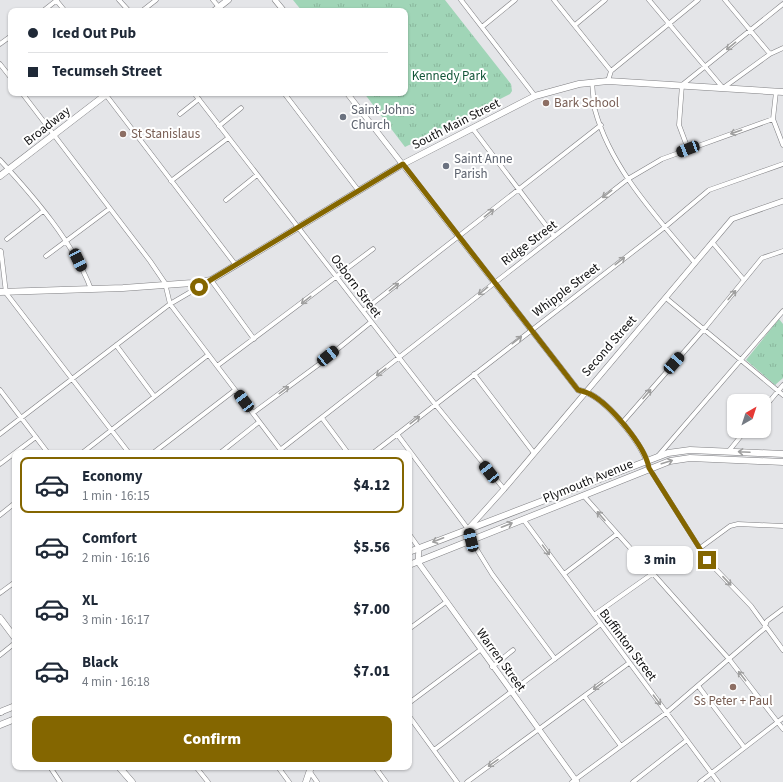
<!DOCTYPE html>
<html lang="en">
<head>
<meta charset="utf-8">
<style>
	body { margin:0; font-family:"Source Sans 3",sans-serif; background:#f6f6f7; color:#1f2937; height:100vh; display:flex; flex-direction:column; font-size:15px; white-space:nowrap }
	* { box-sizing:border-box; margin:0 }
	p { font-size:13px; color:#747a83 }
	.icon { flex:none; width:22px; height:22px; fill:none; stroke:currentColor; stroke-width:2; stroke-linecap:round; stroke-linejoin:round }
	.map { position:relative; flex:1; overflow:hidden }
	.sheet { position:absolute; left:12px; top:450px; width:400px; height:320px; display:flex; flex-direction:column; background:#fff; border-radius:8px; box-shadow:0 1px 3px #0004 }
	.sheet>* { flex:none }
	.banner { position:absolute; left:8px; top:8px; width:400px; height:88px; border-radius:8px; box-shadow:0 1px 3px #0004; display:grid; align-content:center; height:88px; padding:0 20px; background:#fff }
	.needle { width:26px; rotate:39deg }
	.buttons { position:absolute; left:727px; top:394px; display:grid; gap:8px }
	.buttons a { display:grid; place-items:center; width:44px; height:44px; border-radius:8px; background:#fff; box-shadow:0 1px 3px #0004; font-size:20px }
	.end { position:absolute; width:18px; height:18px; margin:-9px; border:5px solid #846600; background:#fff; box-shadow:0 0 0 2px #fff }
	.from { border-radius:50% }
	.bubble { position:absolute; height:28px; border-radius:8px; background:#fff; box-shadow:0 1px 3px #0004; font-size:13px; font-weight:800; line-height:28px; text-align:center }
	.car { position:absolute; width:12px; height:24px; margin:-12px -6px; border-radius:5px; box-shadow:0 0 3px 1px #0007; background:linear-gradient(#222 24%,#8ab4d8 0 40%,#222 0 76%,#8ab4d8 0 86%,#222 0) }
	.banner b { display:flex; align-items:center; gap:14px; height:38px; font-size:15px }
	.banner b+b { border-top:1px solid #e0e1e3 }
	.banner i { width:10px; height:10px; background:#1f2937 }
	ul { padding:7px 0 0; list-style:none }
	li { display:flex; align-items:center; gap:12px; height:56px; margin:0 8px 6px; padding:0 12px; border:2px solid transparent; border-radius:8px }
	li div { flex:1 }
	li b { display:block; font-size:15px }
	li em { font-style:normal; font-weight:800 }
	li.current { border-color:#846600 }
	li>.icon { width:36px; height:36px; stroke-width:1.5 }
	.action { display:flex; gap:8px; margin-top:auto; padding:8px 20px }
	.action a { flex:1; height:46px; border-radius:8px; background:#846600; color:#fff; font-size:16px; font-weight:800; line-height:46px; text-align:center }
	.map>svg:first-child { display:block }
</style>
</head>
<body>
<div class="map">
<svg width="783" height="782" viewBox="0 0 783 782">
	<defs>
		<pattern id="grass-tufts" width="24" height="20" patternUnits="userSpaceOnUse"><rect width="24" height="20" fill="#a0d5b7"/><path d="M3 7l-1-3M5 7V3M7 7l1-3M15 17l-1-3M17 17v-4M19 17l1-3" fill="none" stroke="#89b69c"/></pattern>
	</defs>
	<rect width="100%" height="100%" fill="#e4e5e8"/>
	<path fill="url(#grass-tufts)" d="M293,0H445L511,84L512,91L510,94L405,147L364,93H405V11H302Z
		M779,319L783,324V378L775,385L746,360Z"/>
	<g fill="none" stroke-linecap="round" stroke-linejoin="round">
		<g stroke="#7f7f82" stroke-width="5">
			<path id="minor" d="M56,0L65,11
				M119,0L129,11
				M213,0L222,11
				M461,0L535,96
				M554,0L611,71L608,81
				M649,0L723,88L770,54L783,48
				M725,0L770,54
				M43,11L57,0
				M142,11L156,0
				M575,25L605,0
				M482,27L515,0
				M0,44L11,36
				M0,64L11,78
				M611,71L698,0
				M592,82C593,91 593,101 595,110C611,169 657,217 695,263
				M776,92L773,119L783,145
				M22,93L150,261L165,283L170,304L283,453
				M194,93L435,404L504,489
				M284,93L358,190
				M106,95L235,264
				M180,114L199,99
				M219,126L241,108
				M473,129L554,236
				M688,149L679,125L682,85L783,4
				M0,160C34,197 73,242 91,289
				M171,181L228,138
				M226,200L257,175
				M7,239L43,211
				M712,242L744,280
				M0,251H1L6,293L129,453
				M46,256L109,209
				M666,298L783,395
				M363,311L601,125
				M116,345L154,396
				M217,366L373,249
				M474,374L534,453
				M0,390L48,453
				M764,408L783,385
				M253,413L318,365L371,322
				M322,418L348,453
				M622,423L704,329L762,258L783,251
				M0,434L170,304L211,280L254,339
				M397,434L468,529L471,540L492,574L555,659
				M280,450L628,179L662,159L773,119
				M728,452L745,431
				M82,453L208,355
				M153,453L235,390
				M220,453L259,422
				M373,453L665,227L709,190L783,164
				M658,456L783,311
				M0,464L36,437
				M649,468L707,560L751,606L783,650
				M583,495L729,659L783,729
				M0,515L15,503
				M523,519L718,782
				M409,534L419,548
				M700,548L730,526L738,524L783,526
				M564,574L617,534
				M0,593L15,582
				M594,615L652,574
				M409,629L446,602
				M0,655L15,643
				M492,667L513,650
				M699,687L744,747
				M585,697L621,746
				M409,703L480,650
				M409,716L457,782
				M434,750L601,624
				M50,767L60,782
				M196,767L208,782
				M278,767L289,782
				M375,767L386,782
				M310,772L317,782
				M467,782L629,663
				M572,782L666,713L759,633L764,629L767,621L783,609
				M633,782L687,740
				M700,782L783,718"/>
		</g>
		<g stroke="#7f7f82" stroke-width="6">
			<path id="tertiary" d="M275,0L284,11
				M347,93L578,390C582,391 586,392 590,394C611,405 644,446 649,468
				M468,529L504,489L732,219L783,201
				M419,548L418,562L577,782"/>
		</g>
		<g stroke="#7f7f82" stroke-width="7">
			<path id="secondary" d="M214,11L228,0
				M0,176L108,93
				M0,292L123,288L192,283L211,280L403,164L535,96L579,84L608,81L783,92
				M409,552L668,453L690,450L783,454
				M409,565L670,461L690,458L783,462
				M0,618L15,638
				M0,712L15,706
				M0,725L15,719
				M119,767L132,782
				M306,782L311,767"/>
		</g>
		<g stroke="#7f7f82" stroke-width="7">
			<path id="primary" d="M0,712H1"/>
		</g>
		<use href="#minor" stroke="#fff" stroke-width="4"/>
		<use href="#tertiary" stroke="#fff" stroke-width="5"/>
		<use href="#secondary" stroke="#fff" stroke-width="6"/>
		<use href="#primary" stroke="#fff" stroke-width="6"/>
	</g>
	<defs><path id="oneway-shaft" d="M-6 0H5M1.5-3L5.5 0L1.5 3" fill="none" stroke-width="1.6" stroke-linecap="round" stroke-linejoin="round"/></defs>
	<g stroke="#9f9f9f">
		<use href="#oneway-shaft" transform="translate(731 46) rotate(141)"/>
		<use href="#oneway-shaft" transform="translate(736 132) rotate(161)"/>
		<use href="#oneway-shaft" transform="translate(607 194) rotate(142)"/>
		<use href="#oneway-shaft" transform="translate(489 213) rotate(-39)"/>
		<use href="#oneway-shaft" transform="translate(620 261) rotate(-38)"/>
		<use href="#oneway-shaft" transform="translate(394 287) rotate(-39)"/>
		<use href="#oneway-shaft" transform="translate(483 291) rotate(141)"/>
		<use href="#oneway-shaft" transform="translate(732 295) rotate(-50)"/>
		<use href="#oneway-shaft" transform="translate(306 300) rotate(142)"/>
		<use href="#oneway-shaft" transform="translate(517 340) rotate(-38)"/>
		<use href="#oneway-shaft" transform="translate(381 372) rotate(142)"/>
		<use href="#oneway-shaft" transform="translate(284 390) rotate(-37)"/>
		<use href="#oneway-shaft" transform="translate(647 394) rotate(-49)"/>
		<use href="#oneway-shaft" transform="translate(415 420) rotate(-38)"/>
		<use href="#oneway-shaft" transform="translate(744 452) rotate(-177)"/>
		<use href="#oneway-shaft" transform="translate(667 462) rotate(-17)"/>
		<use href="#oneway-shaft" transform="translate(601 516) rotate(-131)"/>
		<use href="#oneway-shaft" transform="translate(507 525) rotate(-22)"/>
		<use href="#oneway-shaft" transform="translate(438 540) rotate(159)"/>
		<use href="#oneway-shaft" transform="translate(546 550) rotate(54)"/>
		<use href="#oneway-shaft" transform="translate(727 581) rotate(47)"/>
		<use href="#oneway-shaft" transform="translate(742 676) rotate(-128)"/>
		<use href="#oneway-shaft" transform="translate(598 686) rotate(143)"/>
		<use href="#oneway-shaft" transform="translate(657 700) rotate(53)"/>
		<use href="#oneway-shaft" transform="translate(493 763) rotate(145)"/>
	</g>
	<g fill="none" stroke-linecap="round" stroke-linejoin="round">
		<path stroke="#846600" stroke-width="5" d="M199,287L403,164L578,390C582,391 586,392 590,394C611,405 645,446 649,468L707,560"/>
	</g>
	<g fill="#8d6e63" stroke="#fff" stroke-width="1.5">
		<circle cx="546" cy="103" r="4"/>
		<circle cx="123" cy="134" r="4"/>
		<circle cx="733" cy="687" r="4"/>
	</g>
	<g fill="#6b7280" stroke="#fff" stroke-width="1.5">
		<circle cx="343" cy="117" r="4"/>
		<circle cx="446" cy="166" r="4"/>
	</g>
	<g text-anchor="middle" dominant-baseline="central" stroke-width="4" stroke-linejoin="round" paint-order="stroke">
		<g font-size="13" fill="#115437" stroke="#fff">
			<text x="449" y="76">Kennedy Park</text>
		</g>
		<g font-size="13" fill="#785e54" stroke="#fff" text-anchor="start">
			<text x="554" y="103">Bark School</text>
			<text x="131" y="134">St Stanislaus</text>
			<text x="733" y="701" text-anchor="middle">Ss Peter + Paul</text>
		</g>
		<g font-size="13" fill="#5b616d" stroke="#fff" text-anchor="start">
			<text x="351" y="110">Saint Johns<tspan x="351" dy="15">Church</tspan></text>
			<text x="454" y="159">Saint Anne<tspan x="454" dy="15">Parish</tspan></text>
		</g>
		<g font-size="13" fill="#0e0e0f" stroke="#fff">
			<text transform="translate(456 124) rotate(-27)">South Main Street</text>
			<text transform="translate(47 126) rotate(-38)">Broadway</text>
			<text transform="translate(529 243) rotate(-37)">Ridge Street</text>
			<text transform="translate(356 286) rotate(53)">Osborn Street</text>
			<text transform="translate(566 290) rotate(-37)">Whipple Street</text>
			<text transform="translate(609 346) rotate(-49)">Second Street</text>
			<text transform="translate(588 481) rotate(-22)">Plymouth Avenue</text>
			<text transform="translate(628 645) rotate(53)">Buffinton Street</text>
			<text transform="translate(501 660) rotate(54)">Warren Street</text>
		</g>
	</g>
</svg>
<div class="buttons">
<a><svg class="needle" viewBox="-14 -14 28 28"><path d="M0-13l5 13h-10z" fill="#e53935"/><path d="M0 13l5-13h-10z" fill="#747a83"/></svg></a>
</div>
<i class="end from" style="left:199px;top:287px"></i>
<i class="end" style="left:707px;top:560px"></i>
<div class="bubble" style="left:627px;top:546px;width:66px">3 min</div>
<i class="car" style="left:688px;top:149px;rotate:249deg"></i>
<i class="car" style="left:78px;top:260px;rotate:154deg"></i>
<i class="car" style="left:328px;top:356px;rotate:51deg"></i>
<i class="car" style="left:674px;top:363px;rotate:41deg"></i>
<i class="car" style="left:244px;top:401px;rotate:323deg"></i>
<i class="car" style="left:489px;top:472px;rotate:322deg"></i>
<i class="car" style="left:471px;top:540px;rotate:347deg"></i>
<div class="banner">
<b><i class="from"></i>Iced Out Pub</b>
<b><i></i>Tecumseh Street</b>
</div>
<section class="sheet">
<ul>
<li class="current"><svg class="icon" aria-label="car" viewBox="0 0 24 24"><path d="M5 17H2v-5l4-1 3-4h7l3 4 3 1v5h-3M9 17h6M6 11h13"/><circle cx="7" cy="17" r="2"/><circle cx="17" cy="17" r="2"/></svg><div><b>Economy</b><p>1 min · 16:15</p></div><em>$4.12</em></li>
<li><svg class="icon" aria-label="car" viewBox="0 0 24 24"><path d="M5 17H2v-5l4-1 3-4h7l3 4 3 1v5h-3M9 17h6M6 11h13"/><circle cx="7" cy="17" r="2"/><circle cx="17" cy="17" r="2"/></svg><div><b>Comfort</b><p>2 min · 16:16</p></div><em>$5.56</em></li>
<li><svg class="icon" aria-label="car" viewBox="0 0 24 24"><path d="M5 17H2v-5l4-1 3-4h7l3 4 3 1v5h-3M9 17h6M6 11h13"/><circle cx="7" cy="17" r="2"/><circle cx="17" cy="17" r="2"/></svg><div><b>XL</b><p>3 min · 16:17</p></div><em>$7.00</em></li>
<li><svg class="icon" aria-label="car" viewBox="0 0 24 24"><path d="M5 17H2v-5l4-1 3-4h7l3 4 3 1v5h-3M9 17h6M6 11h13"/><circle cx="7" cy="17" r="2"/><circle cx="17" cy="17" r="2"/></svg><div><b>Black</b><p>4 min · 16:18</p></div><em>$7.01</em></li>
</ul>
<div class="action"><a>Confirm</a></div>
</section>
</div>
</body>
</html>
